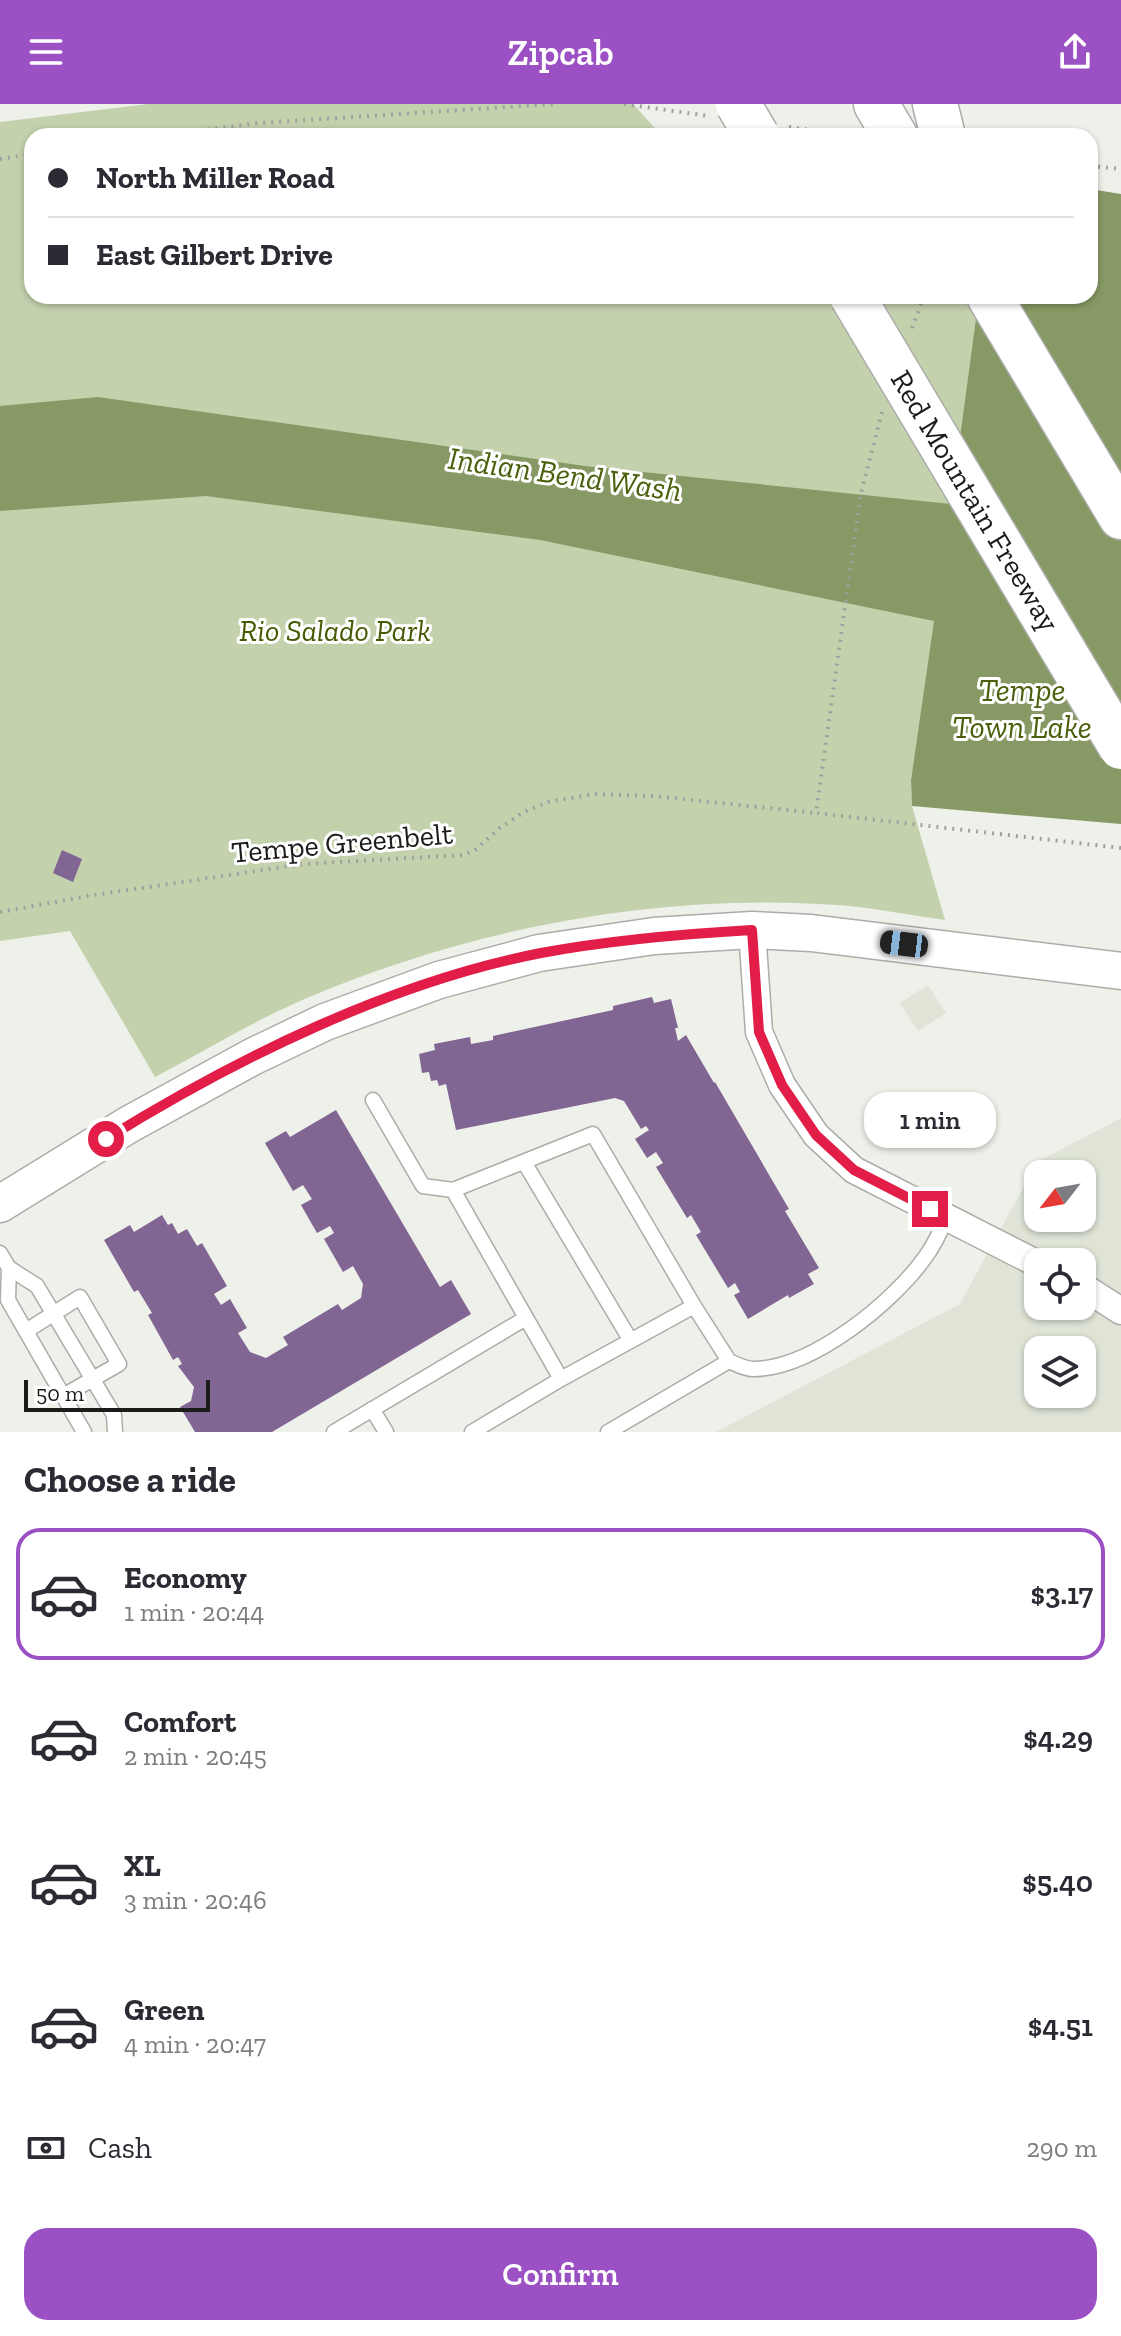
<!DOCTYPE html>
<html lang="en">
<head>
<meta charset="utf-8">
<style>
	body { margin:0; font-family:"Zilla Slab",serif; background:#f7f7f7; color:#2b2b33; height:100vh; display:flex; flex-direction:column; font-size:30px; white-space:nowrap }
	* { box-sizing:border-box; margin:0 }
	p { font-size:26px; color:#7c7c81 }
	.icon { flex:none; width:44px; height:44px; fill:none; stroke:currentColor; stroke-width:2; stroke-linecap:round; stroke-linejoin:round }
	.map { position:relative; height:1328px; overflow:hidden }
	.drawer { display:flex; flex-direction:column; background:#fff; flex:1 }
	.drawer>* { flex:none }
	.top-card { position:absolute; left:24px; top:24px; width:1074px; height:176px; border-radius:24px; box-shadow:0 2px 6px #0004; display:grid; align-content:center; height:176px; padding:0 24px; background:#fff }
	.needle { width:52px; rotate:239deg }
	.fabs { position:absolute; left:1024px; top:1056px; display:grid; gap:16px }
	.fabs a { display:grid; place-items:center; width:72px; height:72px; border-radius:16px; background:#fff; box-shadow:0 2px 6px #0004; font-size:40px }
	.scale { position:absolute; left:24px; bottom:20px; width:186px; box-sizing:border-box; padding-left:8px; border:4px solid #1b1c1a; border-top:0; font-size:22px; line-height:28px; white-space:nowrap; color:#1b1c1a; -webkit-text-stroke:6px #fff; paint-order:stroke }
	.end { position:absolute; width:36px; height:36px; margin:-18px; border:10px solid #e11d48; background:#fff; box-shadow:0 0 0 4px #fff }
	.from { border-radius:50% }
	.bubble { position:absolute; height:56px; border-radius:24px; background:#fff; box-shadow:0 2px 6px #0004; font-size:26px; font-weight:600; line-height:56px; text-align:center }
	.car { position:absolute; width:24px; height:48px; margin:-24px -12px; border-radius:10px; box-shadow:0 0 6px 2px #0007; background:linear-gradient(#222 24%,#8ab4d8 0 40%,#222 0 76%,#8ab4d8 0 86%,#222 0) }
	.top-card b { display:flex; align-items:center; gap:28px; height:76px; font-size:30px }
	.top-card b+b { border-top:2px solid #e1e1e2 }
	.top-card i { width:20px; height:20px; background:#2b2b33 }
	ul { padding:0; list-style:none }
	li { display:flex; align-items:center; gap:24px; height:132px; margin:0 16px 12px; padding:0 8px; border:4px solid transparent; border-radius:24px }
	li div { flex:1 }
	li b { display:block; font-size:30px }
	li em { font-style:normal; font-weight:600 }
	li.on { border-color:#9b51c4 }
	li>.icon { width:72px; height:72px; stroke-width:1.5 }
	h2 { padding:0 24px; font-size:36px; line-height:96px }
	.pay { display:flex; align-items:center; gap:20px; height:88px; padding:0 24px; font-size:30px }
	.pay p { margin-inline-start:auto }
	.button { display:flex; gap:16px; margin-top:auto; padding:16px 24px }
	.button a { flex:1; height:92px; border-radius:24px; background:#9b51c4; color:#fff; font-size:32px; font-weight:600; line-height:92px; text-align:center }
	header { display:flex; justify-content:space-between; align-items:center; height:104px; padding:0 24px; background:#9b51c4; color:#fff; font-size:36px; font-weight:600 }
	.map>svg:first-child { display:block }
</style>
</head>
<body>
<header><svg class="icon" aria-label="menu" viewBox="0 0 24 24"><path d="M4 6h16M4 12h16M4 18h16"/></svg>Zipcab<svg class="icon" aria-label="share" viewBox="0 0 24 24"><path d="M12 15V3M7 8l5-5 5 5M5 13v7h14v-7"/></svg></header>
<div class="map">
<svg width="1121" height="1328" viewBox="0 0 1121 1328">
	<rect width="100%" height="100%" fill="#eef0ea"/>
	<path fill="#dfe4d7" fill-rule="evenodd" d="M928,881L946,909L918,927L900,899Z
		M1121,1014V1328H716L960,1200L1037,1058ZM1038,1070H1082V1114H1038ZM1038,1158H1082V1202H1038ZM1038,1246H1082V1290H1038Z"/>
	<path fill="#c4d1ad" d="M148,0H633L662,32H32V192H979L945,448L911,676L912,702L945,816C914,812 881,805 849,802C666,786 468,824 300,897C250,919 203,948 155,973L70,827L0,837V18Z"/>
	<path fill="#879964" d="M1090,85L1121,90V720L912,702L911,676L934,517L540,436L206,392L0,407V302L98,293L585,362L951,400L979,192H1090Z"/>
	<path fill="#816593" d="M62,746L82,755L73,778L53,769Z
		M652,893L654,899L671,895L678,924H675L678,937L686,931L714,979L715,978L789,1105L785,1107L819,1164L808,1170L814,1180L789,1194L788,1191L748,1215L734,1191L740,1188L735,1179L728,1184L696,1131L701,1128L691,1111L687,1114L656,1063L663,1059L656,1048L647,1054L635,1035L649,1026L646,1022L641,1025L624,997L615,994L456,1026L446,980L439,982L437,976L431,977L429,968L422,969L419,950L435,946L434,940L470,933L471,940L493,936V932L613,906V902Z
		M336,1006L440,1183L451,1176L471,1210L272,1328H195L180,1303L191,1297L194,1283L178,1262L182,1260L178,1253L173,1256L148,1211L152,1209L138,1186L134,1188L104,1136L130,1121L134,1128L162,1111L168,1121L172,1119L178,1130L187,1125L197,1142L202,1139L227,1182L214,1190L221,1201L230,1195L247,1224L238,1229L250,1248L266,1254L288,1241L283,1233L338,1200L342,1206L361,1194L363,1180L353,1162L343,1168L324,1135L334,1129L330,1122L317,1129L301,1101L312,1095L303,1081L293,1087L265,1039L286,1027L290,1033Z"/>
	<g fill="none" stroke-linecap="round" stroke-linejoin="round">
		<g stroke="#abada8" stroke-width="17">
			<path id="lane" d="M373,996L423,1082L453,1086L561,1275L694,1202L729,1257L608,1328
				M524,1058L631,1237
				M453,1086L593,1030L694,1202
				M0,1149L9,1164L37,1182L114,1311L115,1328
				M9,1164L8,1196L84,1328
				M26,1227L80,1193L119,1260L63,1292
				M729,1257C736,1260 745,1265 753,1265C812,1265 894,1198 926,1152C935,1140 941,1126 947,1113
				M372,1305L386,1328
				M334,1328L526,1214
				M472,1328L561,1275"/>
		</g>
		<g stroke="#abada8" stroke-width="29">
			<path id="street" d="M752,826L759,928L782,981L816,1031L854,1066L1038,1160
				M1082,1182L1121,1207"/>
		</g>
		<g stroke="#abada8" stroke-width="39">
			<path id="secondary" d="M0,1100L128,1021L252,953L325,918L439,876L539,849L654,832L752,826L811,829L1121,867"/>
		</g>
		<g stroke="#abada8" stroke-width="47">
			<path id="highway" d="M876,0L895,32
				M935,0L943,32
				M989,192L1121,413"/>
		</g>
		<path stroke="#9fa19d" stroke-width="4" stroke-dasharray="2 6" stroke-linecap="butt" d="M624,0L709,12
			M789,23L852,32
			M152,32L260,19L554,0
			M0,55L32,50
			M1090,62L1121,65
			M912,224L924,192
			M882,308L861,389L816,709L1121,744
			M0,808L94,791L304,760L463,751L475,746L500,724L524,708L548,698L594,690L653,692L816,709"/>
		<use href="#lane" stroke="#fff" stroke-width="14"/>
		<use href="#street" stroke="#fff" stroke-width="26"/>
		<use href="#secondary" stroke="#fff" stroke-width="36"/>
		<use href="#highway" stroke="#fff" stroke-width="44"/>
		<g stroke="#abada8" stroke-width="47" stroke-linecap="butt">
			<path id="highway-bridge" d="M738,0L757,32
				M852,192L1121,643"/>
		</g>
		<use href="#highway-bridge" stroke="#fff" stroke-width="44"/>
	</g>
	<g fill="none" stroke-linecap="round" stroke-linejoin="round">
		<path stroke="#e11d48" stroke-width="10" d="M106,1035C235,955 391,878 541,849C611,836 681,830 752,826L759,928L782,981L816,1031L854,1066L930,1105"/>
	</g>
	<g text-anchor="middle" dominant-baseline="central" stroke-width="6" stroke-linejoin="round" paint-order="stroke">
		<g font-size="30" fill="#1b1c1a" stroke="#fff">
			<text transform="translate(975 397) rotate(59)">Red Mountain Freeway</text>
			<text transform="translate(342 739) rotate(-5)">Tempe Greenbelt</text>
		</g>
		<g font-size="30" font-style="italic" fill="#445900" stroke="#fff">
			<text x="335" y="527">Rio Salado Park</text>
		</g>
		<g font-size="32" font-style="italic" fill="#4b600c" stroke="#fff">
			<text transform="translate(565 370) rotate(8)">Indian Bend Wash</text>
			<text x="1022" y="586">Tempe<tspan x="1022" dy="37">Town Lake</tspan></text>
		</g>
	</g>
</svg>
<div class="fabs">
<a><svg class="needle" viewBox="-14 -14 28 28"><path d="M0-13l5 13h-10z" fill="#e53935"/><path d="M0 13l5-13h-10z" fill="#7c7c81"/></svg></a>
<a><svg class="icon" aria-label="locate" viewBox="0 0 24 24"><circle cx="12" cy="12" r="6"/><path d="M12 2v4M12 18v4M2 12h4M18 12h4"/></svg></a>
<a><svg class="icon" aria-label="layers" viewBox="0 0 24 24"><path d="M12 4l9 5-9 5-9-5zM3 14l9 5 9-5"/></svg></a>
</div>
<div class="scale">50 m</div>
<i class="end from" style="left:106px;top:1035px"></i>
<i class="end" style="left:930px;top:1105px"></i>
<div class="bubble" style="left:864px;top:988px;width:132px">1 min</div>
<i class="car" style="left:904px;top:840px;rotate:277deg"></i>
<div class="top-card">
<b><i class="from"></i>North Miller Road</b>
<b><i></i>East Gilbert Drive</b>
</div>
</div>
<section class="drawer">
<h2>Choose a ride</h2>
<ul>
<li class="on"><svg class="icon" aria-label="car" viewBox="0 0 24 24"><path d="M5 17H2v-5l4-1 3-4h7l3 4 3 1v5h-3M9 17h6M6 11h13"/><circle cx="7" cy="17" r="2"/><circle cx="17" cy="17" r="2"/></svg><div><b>Economy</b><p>1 min · 20:44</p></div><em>$3.17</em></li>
<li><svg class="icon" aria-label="car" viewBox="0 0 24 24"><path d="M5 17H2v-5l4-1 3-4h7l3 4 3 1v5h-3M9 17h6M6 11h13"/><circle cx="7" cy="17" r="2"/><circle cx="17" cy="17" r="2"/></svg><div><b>Comfort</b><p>2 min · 20:45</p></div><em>$4.29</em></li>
<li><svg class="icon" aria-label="car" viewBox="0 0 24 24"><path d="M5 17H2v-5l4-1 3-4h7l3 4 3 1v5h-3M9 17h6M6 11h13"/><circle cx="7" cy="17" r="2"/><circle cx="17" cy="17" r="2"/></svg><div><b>XL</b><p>3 min · 20:46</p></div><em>$5.40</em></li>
<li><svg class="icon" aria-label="car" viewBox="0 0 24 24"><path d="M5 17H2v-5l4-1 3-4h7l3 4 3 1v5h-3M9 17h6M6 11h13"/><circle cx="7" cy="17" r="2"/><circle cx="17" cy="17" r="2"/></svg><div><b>Green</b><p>4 min · 20:47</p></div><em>$4.51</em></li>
</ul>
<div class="pay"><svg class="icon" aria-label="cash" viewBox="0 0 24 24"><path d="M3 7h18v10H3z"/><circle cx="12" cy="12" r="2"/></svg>Cash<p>290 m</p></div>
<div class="button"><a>Confirm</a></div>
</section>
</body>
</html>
